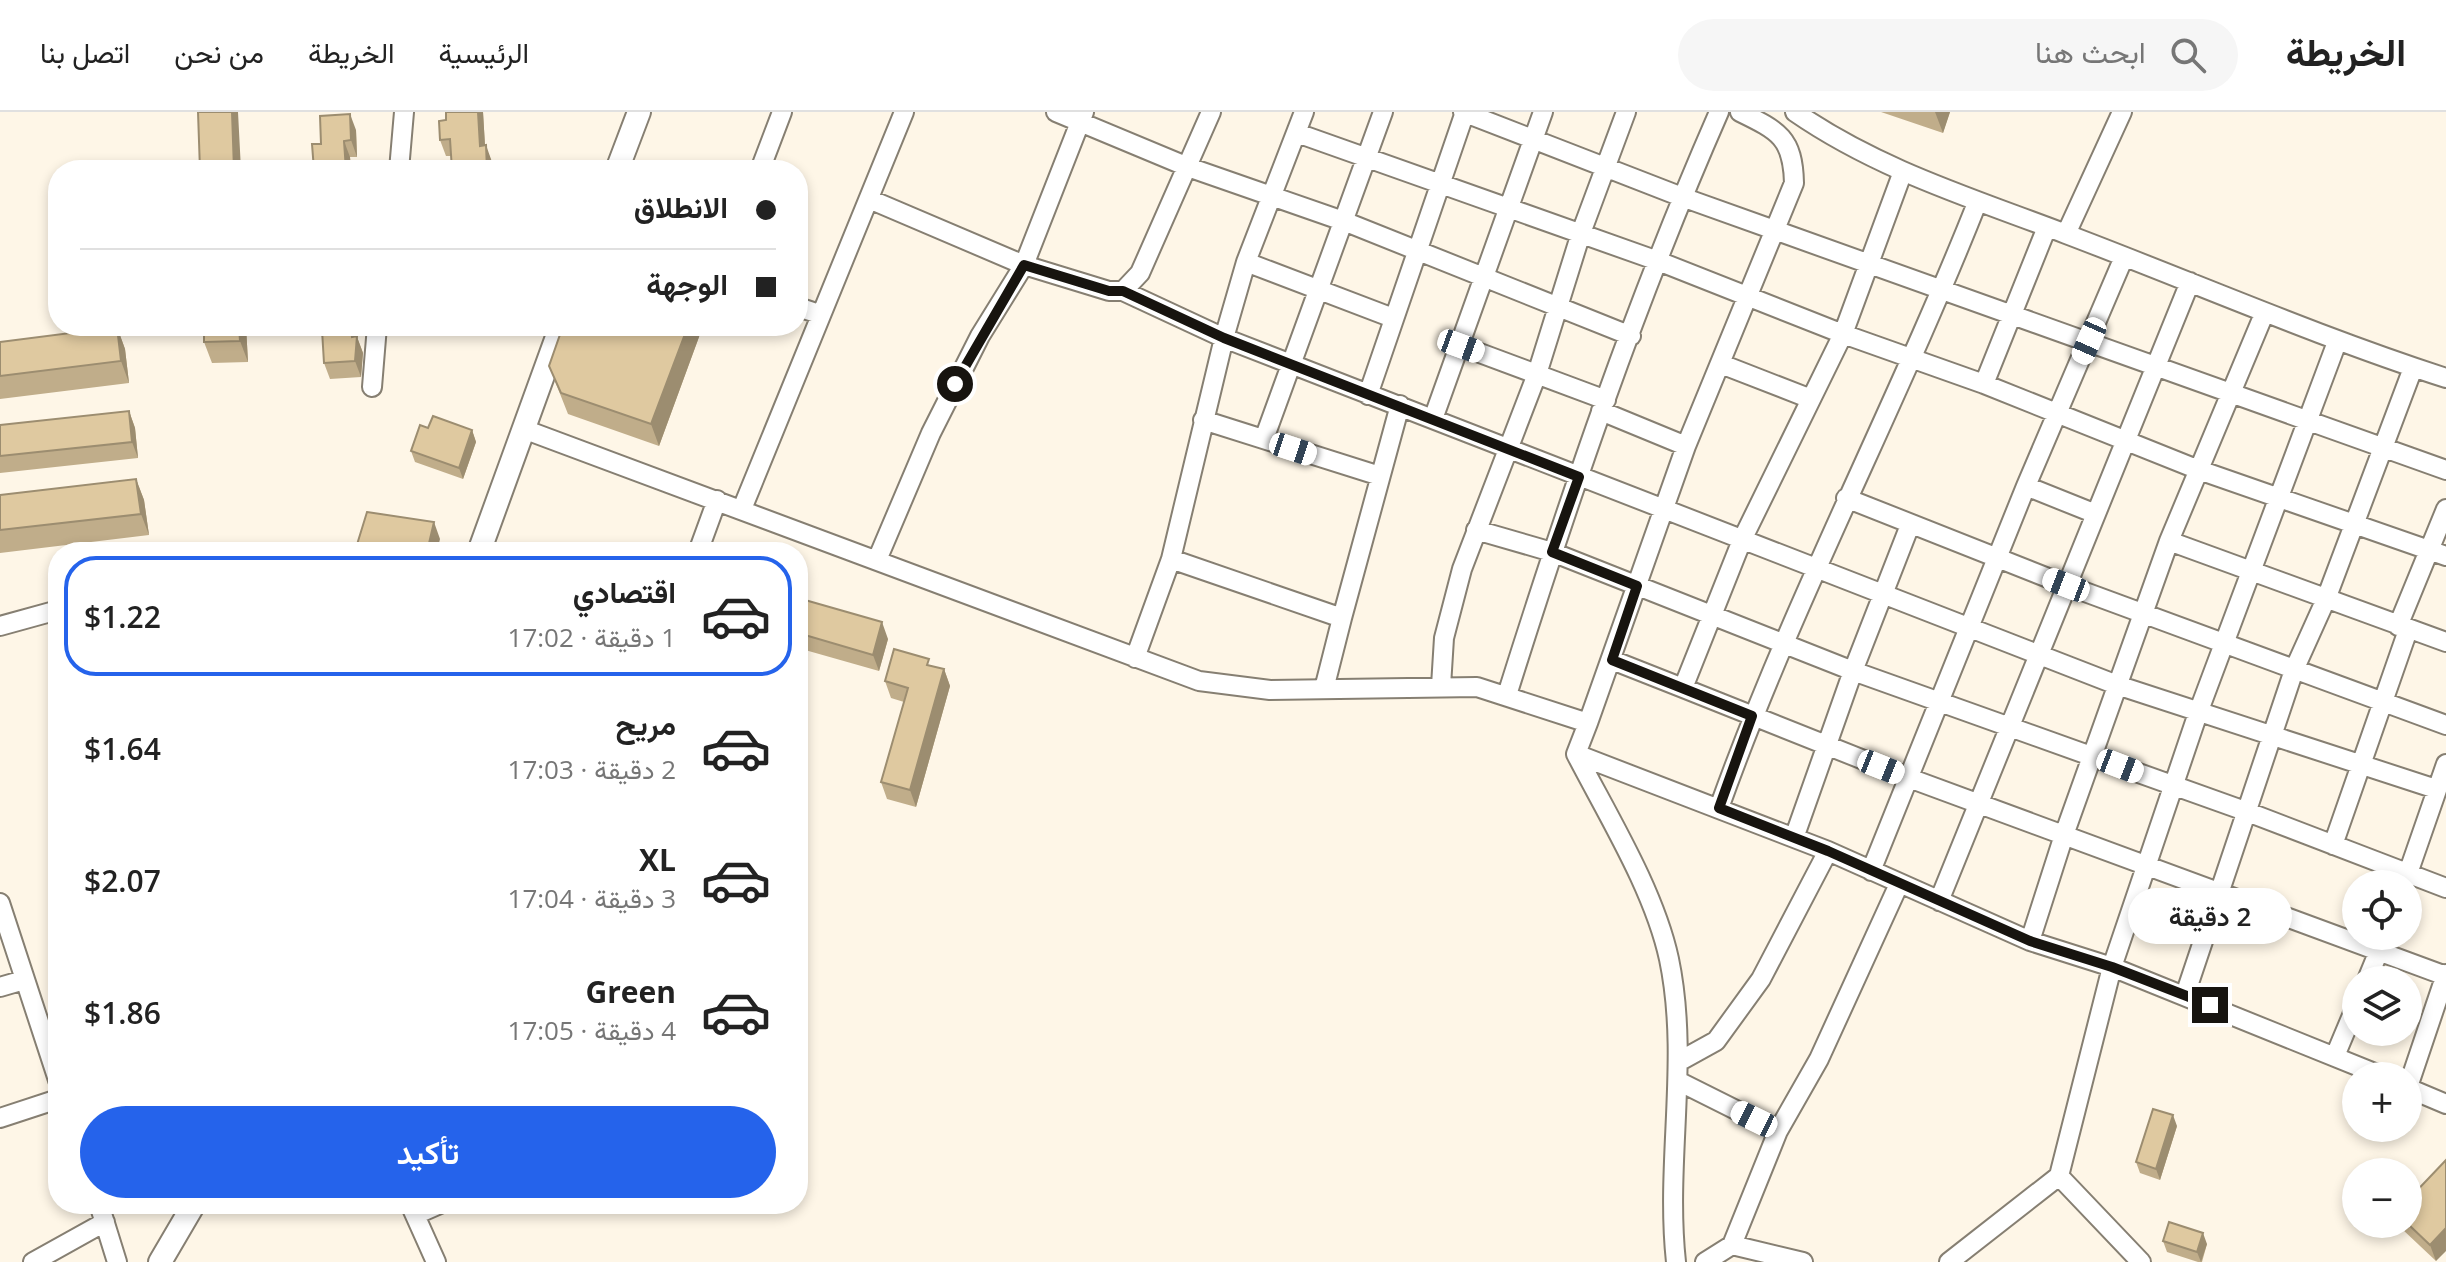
<!DOCTYPE html>
<html lang="ar">
<head>
<meta charset="utf-8">
<style>
	body { margin:0; font-family:"Open Sans",Vazirmatn,sans-serif; background:#f6f6f6; color:#222; direction:rtl; height:100vh; display:flex; flex-direction:column; font-size:30px; white-space:nowrap }
	* { box-sizing:border-box; margin:0 }
	p { font-size:26px; color:#767676 }
	.icon { flex:none; width:44px; height:44px; fill:none; stroke:currentColor; stroke-width:2; stroke-linecap:round; stroke-linejoin:round }
	.map { position:relative; flex:1; overflow:hidden; direction:ltr }
	.sheet { position:absolute; left:48px; top:430px; width:760px; height:672px; display:flex; flex-direction:column; background:#fff; border-radius:32px; box-shadow:0 4px 12px #0003; direction:rtl }
	.sheet>* { flex:none }
	.top-card { position:absolute; left:48px; top:48px; width:760px; height:176px; border-radius:32px; box-shadow:0 4px 12px #0003; direction:rtl; display:grid; align-content:center; height:176px; padding:0 32px; background:#fff }
	.buttons { position:absolute; left:2342px; top:758px; display:grid; gap:16px }
	.buttons a { display:grid; place-items:center; width:80px; height:80px; border-radius:50%; background:#fff; box-shadow:0 4px 12px #0003; font-size:40px }
	.end { position:absolute; width:36px; height:36px; margin:-18px; border:10px solid #17140f; background:#fff; box-shadow:0 0 0 4px #fff }
	.from { border-radius:50% }
	.bubble { position:absolute; height:56px; border-radius:28px; background:#fff; box-shadow:0 4px 12px #0003; font-size:26px; font-weight:600; line-height:56px; text-align:center; direction:rtl }
	.car { position:absolute; width:24px; height:48px; margin:-24px -12px; border-radius:10px; box-shadow:0 0 6px 2px #0007; background:linear-gradient(#fff 24%,#345 0 40%,#fff 0 76%,#345 0 86%,#fff 0) }
	.top-card b { display:flex; align-items:center; gap:28px; height:76px; font-size:30px }
	.top-card b+b { border-top:2px solid #e0e0e0 }
	.top-card i { width:20px; height:20px; background:#222 }
	ul { padding:14px 0 0; list-style:none }
	li { display:flex; align-items:center; gap:24px; height:120px; margin:0 16px 12px; padding:0 16px; border:4px solid transparent; border-radius:32px }
	li div { flex:1 }
	li b { display:block; font-size:30px }
	li em { font-style:normal; font-weight:600 }
	li.on { border-color:#2563eb }
	li>.icon { width:72px; height:72px; stroke-width:1.5 }
	.button { display:flex; gap:16px; margin-top:auto; padding:16px 32px }
	.button a { flex:1; height:92px; border-radius:48px; background:#2563eb; color:#fff; font-size:32px; font-weight:600; line-height:92px; text-align:center }
	header { display:flex; align-items:center; gap:48px; box-sizing:border-box; height:112px; padding:0 40px; background:#fff; border-bottom:2px solid #e0e0e0 }
	header strong { font-size:38px }
	nav { display:flex; gap:44px; margin-inline-start:auto; font-size:28px }
	.search { width:560px; height:72px; background:#f6f6f6; display:flex; align-items:center; gap:20px; box-sizing:border-box; padding:0 28px; border-radius:44px; color:#767676; font-size:30px }
	.map>svg:first-child { display:block }
</style>
</head>
<body>
<header>
<strong>الخريطة</strong>
<div class="search"><svg class="icon" aria-label="search" viewBox="0 0 24 24"><circle cx="10" cy="10" r="6"/><path d="M15 15l6 6"/></svg>ابحث هنا</div>
<nav><a>الرئيسية</a><a>الخريطة</a><a>من نحن</a><a>اتصل بنا</a></nav>
</header>
<div class="map">
<svg width="2446" height="1150" viewBox="0 0 2446 1150">
	<rect width="100%" height="100%" fill="#fef6e7"/>
	<g fill="none" stroke-linecap="round" stroke-linejoin="round">
		<g stroke="#867f72" stroke-width="22">
			<path id="minor" d="M1056,0L1188,55L1346,110L1631,224
				M1304,0L1246,150L1393,206
				M1463,0L1682,85L2446,358
				M1795,0C1879,58 1972,86 2066,122C2193,170 2316,224 2446,266
				M1297,21L1658,149L1843,222L1984,272L2199,358L2446,444
				M399,58L404,0
				M760,58L782,0
				M1902,62L1843,222L1742,428L1683,576L1909,666L2446,864
				M869,87L1024,153L1109,179H1123L1140,161L1211,0
				M2066,122L2122,0
				M1123,179L1224,226L1246,150
				M798,195L819,202
				M1461,234L1606,288
				M1721,252L1811,287
				M1984,272L2047,115
				M372,275L377,214
				M1368,283L1465,0
				M1601,299L1686,334
				M1433,307L1543,0
				M1203,308L1380,364
				M526,318L1199,569L1270,578L1477,575L1588,611L1576,642L1828,739L2030,829L2112,855L2382,964
				M1264,327L1383,0
				M2026,374L2096,402
				M1846,386L2066,473L2446,613
				M742,397L904,0
				M1476,418L1552,440L1853,559L2245,699L2446,776
				M2169,429L2446,530
				M698,440L717,388
				M1171,447L1342,506L1400,293
				M877,448L931,321L980,224L1024,153L1084,0
				M0,514L58,498
				M2398,514L2446,397
				M1135,546L1171,447L1224,226L2117,573L2436,677
				M1612,548L1683,576
				M1441,574L1444,526L1462,457L1537,262L1581,121L1626,0
				M1324,577L1342,506
				M1507,583C1569,386 1636,189 1719,0
				M1588,611L1686,334L1794,71C1793,26 1779,19 1740,0
				M1576,642C1608,704 1654,778 1669,847C1690,947 1665,1050 1676,1150
				M1719,696C1793,489 1896,295 1977,91
				M1794,726L1853,559L1910,413
				M2333,733L2408,518
				M1871,759L2026,374L2124,145
				M2405,770L2446,652
				M1939,789L2190,170
				M0,791L58,968
				M2030,829L2064,723L2169,429L2264,202
				M2367,868L2385,824
				M0,875L24,868
				M2185,883L2294,558L2326,487L2413,256
				M2335,944L2356,894
				M1678,950L1716,929L1761,867L1828,739
				M1680,970L1778,1019
				M2408,975L2446,862
				M2408,976L2446,992
				M0,1006L58,987
				M99,1092L117,1150
				M410,1092L436,1150
				M415,1103L440,1092
				M1732,1133L1803,1150
				M33,1150L105,1110
				M1705,1150L1732,1133L1778,1019L1819,947L1899,772
				M1949,1150L2059,1064
				M2141,1150L2059,1064L2112,855L2198,601L2337,230"/>
		</g>
		<g stroke="#867f72" stroke-width="26">
			<path id="tertiary" d="M617,58L639,0
				M479,440L561,214
				M160,1150L194,1092"/>
		</g>
		<use href="#minor" stroke="#fff" stroke-width="18"/>
		<use href="#tertiary" stroke="#fff" stroke-width="22"/>
	</g>
	<path fill="#c0ad8a" d="M446,0H483L485,34L492,50V58H452L451,44H446L440,28L446,8Z
		M1881,0H1950L1943,21Z
		M356,18L357,45H350L351,58H314L321,32Z
		M246,214L248,250L212,251L204,230Z
		M319,214H356L357,225L363,241L361,265L330,267L324,251L323,229Z
		M703,214L659,334L568,302L549,254Z
		M117,215L125,237L129,271L0,287V230Z
		M129,299L135,316L138,346L0,361V313Z
		M428,316L472,318L476,330L463,367L415,350L411,339Z
		M136,367L144,388L149,423L0,441V383Z
		M798,486L888,527L879,559L798,536Z
		M932,554L944,557L950,574L916,695L887,687L881,670L904,590L891,586L885,569Z
		M2177,1014L2160,1068L2140,1061L2136,1050Z
		M2446,1048L2436,1149L2402,1117L2400,1112H2408Z
		M2163,1129L2207,1132L2202,1150H2198L2167,1140Z"/>
	<path fill="#9c8d70" d="M232,0H238L241,58H234Z
		M478,0H483L486,50L480,34Z
		M1935,0H1950L1943,21Z
		M350,2L356,18L357,45L351,28Z
		M344,29L350,45L351,58H346Z
		M486,33L492,50V58H488Z
		M239,214H246L248,250L240,229Z
		M351,214H356L357,225L363,241L361,265L355,249Z
		M688,214H703L659,334L651,312Z
		M117,215L125,237L129,271L121,249Z
		M129,299L135,316L138,346L132,330Z
		M472,318L476,330L463,367L459,356Z
		M136,367L144,388L149,423L141,402Z
		M434,410L440,427L437,440H427Z
		M882,510L888,527L879,559L873,543Z
		M944,557L950,574L916,695L910,678Z
		M2173,1003L2177,1014L2160,1068L2156,1057Z
		M2446,1116V1139L2436,1149L2430,1133Z
		M2203,1121L2207,1132L2201,1150L2197,1140Z"/>
	<path fill="#dfc9a0" stroke="#9c8d70" stroke-width="2" d="M198,0H232L234,58H200Z
		M446,0H478L480,34L486,33L487,58H452L450,27L440,28L439,9L446,8Z
		M350,2L351,28L344,29L346,58H314L312,32H321L320,4Z
		M204,214H239L240,229L204,230Z
		M319,214H351L352,225L357,224L355,249L324,251L322,218H319Z
		M563,214H688L651,312L561,281L549,254Z
		M117,215L121,249L0,264V230Z
		M129,299L132,330L0,344V313Z
		M433,304L472,318L459,356L411,339L420,313L428,316Z
		M136,367L141,402L0,418V383Z
		M367,400L434,410L427,440H367L355,439Z
		M798,486L882,510L873,543L798,521Z
		M894,537L929,547L927,553L944,557L910,678L881,670L908,576L885,569Z
		M2153,997L2173,1003L2156,1057L2136,1050Z
		M2446,1048V1116L2430,1133L2408,1112V1088Z
		M2169,1110L2203,1121L2197,1140L2163,1129Z"/>
	<g fill="none" stroke-linecap="round" stroke-linejoin="round">
		<path stroke="#17140f" stroke-width="10" d="M955,272L1024,153L1109,179H1123L1224,226L1579,365L1552,440L1637,474L1612,548L1752,604L1719,696L1828,739L2030,829L2112,855L2210,893"/>
	</g>
</svg>
<div class="buttons">
<a><svg class="icon" aria-label="locate" viewBox="0 0 24 24"><circle cx="12" cy="12" r="6"/><path d="M12 2v4M12 18v4M2 12h4M18 12h4"/></svg></a>
<a><svg class="icon" aria-label="layers" viewBox="0 0 24 24"><path d="M12 4l9 5-9 5-9-5zM3 14l9 5 9-5"/></svg></a>
<a>+</a>
<a>−</a>
</div>
<i class="end from" style="left:955px;top:272px"></i>
<i class="end" style="left:2210px;top:893px"></i>
<div class="bubble" style="left:2128px;top:776px;width:164px">2 دقيقة</div>
<i class="car" style="left:2089px;top:229px;rotate:204deg"></i>
<i class="car" style="left:1461px;top:234px;rotate:110deg"></i>
<i class="car" style="left:1293px;top:337px;rotate:108deg"></i>
<i class="car" style="left:2066px;top:473px;rotate:291deg"></i>
<i class="car" style="left:2120px;top:654px;rotate:111deg"></i>
<i class="car" style="left:1881px;top:655px;rotate:112deg"></i>
<i class="car" style="left:1754px;top:1007px;rotate:296deg"></i>
<div class="top-card">
<b><i class="from"></i>الانطلاق</b>
<b><i></i>الوجهة</b>
</div>
<section class="sheet">
<ul>
<li class="on"><svg class="icon" aria-label="car" viewBox="0 0 24 24"><path d="M5 17H2v-5l4-1 3-4h7l3 4 3 1v5h-3M9 17h6M6 11h13"/><circle cx="7" cy="17" r="2"/><circle cx="17" cy="17" r="2"/></svg><div><b>اقتصادي</b><p>1 دقيقة · 17:02</p></div><em>$1.22</em></li>
<li><svg class="icon" aria-label="car" viewBox="0 0 24 24"><path d="M5 17H2v-5l4-1 3-4h7l3 4 3 1v5h-3M9 17h6M6 11h13"/><circle cx="7" cy="17" r="2"/><circle cx="17" cy="17" r="2"/></svg><div><b>مريح</b><p>2 دقيقة · 17:03</p></div><em>$1.64</em></li>
<li><svg class="icon" aria-label="car" viewBox="0 0 24 24"><path d="M5 17H2v-5l4-1 3-4h7l3 4 3 1v5h-3M9 17h6M6 11h13"/><circle cx="7" cy="17" r="2"/><circle cx="17" cy="17" r="2"/></svg><div><b>XL</b><p>3 دقيقة · 17:04</p></div><em>$2.07</em></li>
<li><svg class="icon" aria-label="car" viewBox="0 0 24 24"><path d="M5 17H2v-5l4-1 3-4h7l3 4 3 1v5h-3M9 17h6M6 11h13"/><circle cx="7" cy="17" r="2"/><circle cx="17" cy="17" r="2"/></svg><div><b>Green</b><p>4 دقيقة · 17:05</p></div><em>$1.86</em></li>
</ul>
<div class="button"><a>تأكيد</a></div>
</section>
</div>
</body>
</html>
